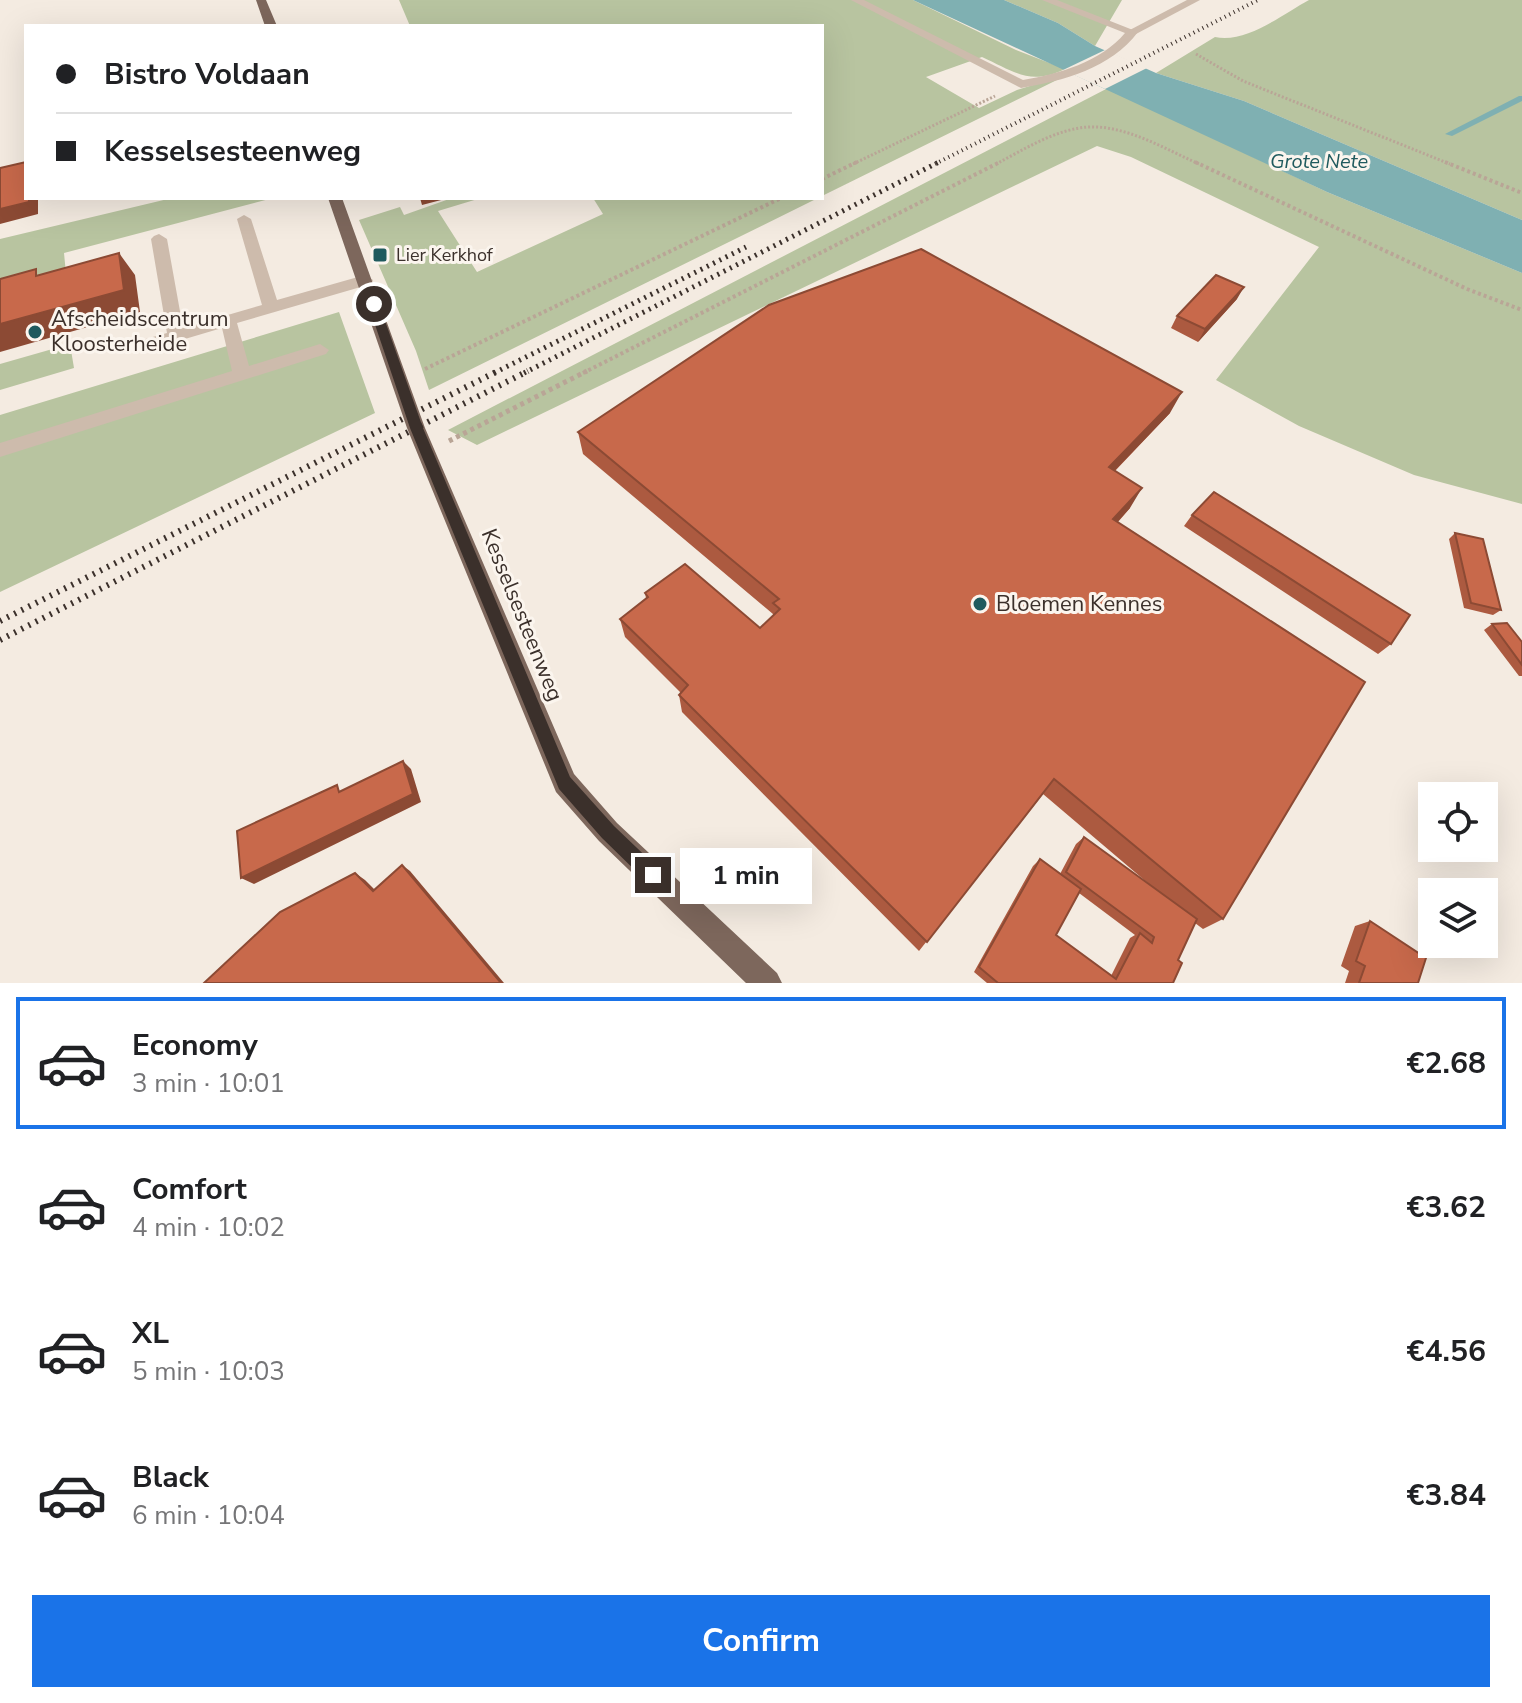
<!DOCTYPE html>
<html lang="en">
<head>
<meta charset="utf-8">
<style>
	body { margin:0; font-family:"Nunito Sans",sans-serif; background:#f2f2f2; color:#202124; height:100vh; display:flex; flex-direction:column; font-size:30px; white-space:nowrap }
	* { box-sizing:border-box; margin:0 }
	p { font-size:26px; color:#757577 }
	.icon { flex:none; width:44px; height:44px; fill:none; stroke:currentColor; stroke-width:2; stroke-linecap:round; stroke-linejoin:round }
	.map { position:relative; height:983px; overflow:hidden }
	.sheet { display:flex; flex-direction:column; background:#fff; flex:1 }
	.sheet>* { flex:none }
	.guide { position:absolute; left:24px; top:24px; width:800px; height:176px; border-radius:0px; box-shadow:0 8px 32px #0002; display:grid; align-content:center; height:176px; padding:0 32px; background:#fff }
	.buttons { position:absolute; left:1418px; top:782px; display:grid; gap:16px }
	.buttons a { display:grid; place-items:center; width:80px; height:80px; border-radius:0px; background:#fff; box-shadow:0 8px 32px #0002; font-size:40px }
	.end { position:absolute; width:36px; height:36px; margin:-18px; border:10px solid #3b302b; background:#fff; box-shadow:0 0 0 4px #fff }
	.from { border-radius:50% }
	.bubble { position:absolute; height:56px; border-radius:0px; background:#fff; box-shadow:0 8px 32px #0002; font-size:26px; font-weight:700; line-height:56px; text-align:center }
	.guide b { display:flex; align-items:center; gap:28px; height:76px; font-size:30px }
	.guide b+b { border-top:2px solid #e0e0e0 }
	.guide i { width:20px; height:20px; background:#202124 }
	ul { padding:14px 0 0; list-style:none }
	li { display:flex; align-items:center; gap:24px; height:132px; margin:0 16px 12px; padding:0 16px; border:4px solid transparent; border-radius:0px }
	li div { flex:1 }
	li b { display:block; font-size:30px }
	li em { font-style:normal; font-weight:700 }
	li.on { border-color:#1a73e8 }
	li>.icon { width:72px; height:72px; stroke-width:1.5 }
	.cta { display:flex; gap:16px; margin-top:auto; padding:16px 32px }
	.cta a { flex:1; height:92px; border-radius:0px; background:#1a73e8; color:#fff; font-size:32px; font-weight:700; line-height:92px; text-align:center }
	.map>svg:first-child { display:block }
</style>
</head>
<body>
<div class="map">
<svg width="1522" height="983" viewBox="0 0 1522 983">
	<rect width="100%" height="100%" fill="#f4ebe1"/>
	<path fill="#b8c4a0" d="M399,0H913L1016,50L1065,69C1030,86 1015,72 982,57L926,77L979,108L1017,90L1071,73L822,196V26H410Z
		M1004,0H1122L1095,46L1058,23Z
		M1309,0H1522V220L1244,101L1156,73L1215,37C1246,44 1283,14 1309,0Z
		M1108,88L1327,192L1522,273V504L1414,475L1299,426L1216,380L1319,247L1131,157L1097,146L477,445L448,430Z
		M172,198H273L64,253L67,284L0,303V239Z
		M452,198H481L438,211L477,272L603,214L593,198H818L429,390L416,351L359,220L400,207L404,215Z
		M339,312L375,413L0,592V415Z
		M70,344L74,368L0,390V364Z"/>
	<path fill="#7fb0b2" d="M913,0H1004L1058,23L1095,46L1156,73L1244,101L1522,220V273L1327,192Z"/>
	<path fill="#f4ebe1" d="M1105,50L1147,68L1105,89L1063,70Z"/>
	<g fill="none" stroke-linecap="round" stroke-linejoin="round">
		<path fill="#7fb0b2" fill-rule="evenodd" d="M1519,96H1522V101L1452,136L1445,134Z"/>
		<path stroke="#b9a596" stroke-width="3" stroke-dasharray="2 2" stroke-linecap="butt" d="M1196,54L1243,81L1450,164
			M853,164L995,96
			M996,164C1023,150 1056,129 1088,127C1126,125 1165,149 1199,164"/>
		<path stroke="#b9a596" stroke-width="4" stroke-dasharray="3 3" stroke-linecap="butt" d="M1195,162L1467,289L1522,310
			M1445,162L1522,193
			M822,179L857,162
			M425,369L781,198
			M583,373L1000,162"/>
		<path stroke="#b9a596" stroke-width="5" stroke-dasharray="4 4" stroke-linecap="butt" d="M449,441L587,371"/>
		<path fill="#cdbbac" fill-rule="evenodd" d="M851,0H864L1023,80C1058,74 1101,62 1125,33L1042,0H1057L1138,32C1111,68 1063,81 1021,88Z
			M244,215L251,219L277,300L365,275L373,280L371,284L237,323L249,366L320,344L329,350L326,354L0,457V443L232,371L222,328L141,352L132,346L135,342L167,333L151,239L154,236L159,234L167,239L183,328L262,305L237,219Z"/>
		<path fill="#cdbbac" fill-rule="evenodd" d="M1187,0H1200L1136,34L1126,32Z"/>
		<path fill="#7d675c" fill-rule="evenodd" d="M256,0H266L277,26H265Z
			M328,198H342L425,428L574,774L617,823L777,973L782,983H746L599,841L556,792L407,428Z"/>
		<path stroke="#3b302b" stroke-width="4" stroke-dasharray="1 4" stroke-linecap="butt" d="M935,164L1258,0"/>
		<path stroke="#3b302b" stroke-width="5" stroke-dasharray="2 5" stroke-linecap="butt" d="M494,373L746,247
			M524,373L939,162"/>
		<path stroke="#3b302b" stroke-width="6" stroke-dasharray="2 6" stroke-linecap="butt" d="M0,621L498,371
			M0,640L528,371"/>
	</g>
	<path fill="#ac5a40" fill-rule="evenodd" d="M1237,299L1198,342L1171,328L1177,316Z
		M1170,413L1115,471L1130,508L1118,522L1223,919L1203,929L1195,923L1178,960L1173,983H987L974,972L1033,866L1040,859L1060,874L1076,844L1084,837L1156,890L1043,794L919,951L682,712L679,695L681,693L625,637L620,619L646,598L645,593L760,628L773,616V614L583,454L578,432ZM1079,893L1135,935L1130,938L1111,976L1056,935Z
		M1192,515L1391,644L1378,654L1184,526Z
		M1455,533L1501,610L1493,615L1464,608L1449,539Z
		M1492,624L1522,642V676H1519L1484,630Z
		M1370,921L1418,983H1345L1349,971L1341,966L1355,926Z"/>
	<path fill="#8c4a34" d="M29,198H38V214L0,224V209Z
		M420,198H445V199L422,205Z
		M119,253L135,275L140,312L0,352V324Z
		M1244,287L1237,299L1198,342L1205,329Z
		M1182,392L1170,413L1098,488L1109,467Z
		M1142,488L1130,508L1102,539L1113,519Z
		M403,761L411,769L421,802L254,884L241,878Z
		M402,865L410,871L504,983H501Z
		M355,873L365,880L382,897L373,891Z"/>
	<path fill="#c8694b" stroke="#8c4a34" stroke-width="2" d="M26,162V198H29V202L0,209V168Z
		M921,249L1182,392L1109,467L1142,488L1113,519L1365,682L1223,919L1054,779L927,942L679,695L688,685L620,619L648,597L645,593L685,564L760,628L780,609L773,603L779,599L578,432L769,305Z
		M119,253L124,290L0,324V279L36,269V276Z
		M1216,275L1244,287L1205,329L1177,316Z
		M1214,492L1410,615L1391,644L1192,515Z
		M1455,533L1483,539L1501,610L1471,603Z
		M1507,623L1522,642V665L1492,624Z
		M403,761L413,794L241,878L237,831L337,785L339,792Z
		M1084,837L1197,919L1178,960L1182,963L1173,983H998L979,967L1040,859L1081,889L1056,935L1116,979L1140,933L1152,943L1154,937L1066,872Z
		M402,865L501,983H204L280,912L355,873L373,891Z
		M1370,921L1426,958L1418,983H1359L1365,966L1356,961Z"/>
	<path fill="#3b302b" d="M374,301L379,304L423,428L570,777L614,826L659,869L662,875L659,882L653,884L647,882L602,838L559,789L410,428L368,304Z"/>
	<g fill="#1f5a5e" stroke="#fbf5ee" stroke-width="3">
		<rect x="372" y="247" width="16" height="16" rx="4"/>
		<circle cx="35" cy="332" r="8"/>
		<circle cx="980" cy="604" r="8"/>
	</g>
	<g text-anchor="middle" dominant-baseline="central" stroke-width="6" stroke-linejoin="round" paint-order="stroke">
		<g font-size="18" fill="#3b302b" stroke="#fbf5ee" text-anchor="start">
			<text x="396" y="255">Lier Kerkhof</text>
		</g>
		<g font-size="20" font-style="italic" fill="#1f5a5e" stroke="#fbf5ee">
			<text x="1319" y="161">Grote Nete</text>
		</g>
		<g font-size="22" fill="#3b302b" stroke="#fbf5ee" text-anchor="start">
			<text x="51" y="319">Afscheidscentrum<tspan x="51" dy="25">Kloosterheide</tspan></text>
			<text x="996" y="604">Bloemen Kennes</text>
		</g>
		<g font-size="22" fill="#3b302b" stroke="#fbf5ee">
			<text transform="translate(522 615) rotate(68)">Kesselsesteenweg</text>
		</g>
	</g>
</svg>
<div class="buttons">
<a><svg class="icon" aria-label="locate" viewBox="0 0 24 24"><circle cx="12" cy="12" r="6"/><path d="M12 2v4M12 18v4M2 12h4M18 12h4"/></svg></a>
<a><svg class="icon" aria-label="layers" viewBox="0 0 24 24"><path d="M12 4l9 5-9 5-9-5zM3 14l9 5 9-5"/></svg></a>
</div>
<i class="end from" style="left:374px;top:304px"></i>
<i class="end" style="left:653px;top:875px"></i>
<div class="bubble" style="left:680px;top:848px;width:132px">1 min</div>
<div class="guide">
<b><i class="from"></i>Bistro Voldaan</b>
<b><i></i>Kesselsesteenweg</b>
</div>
</div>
<section class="sheet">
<ul>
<li class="on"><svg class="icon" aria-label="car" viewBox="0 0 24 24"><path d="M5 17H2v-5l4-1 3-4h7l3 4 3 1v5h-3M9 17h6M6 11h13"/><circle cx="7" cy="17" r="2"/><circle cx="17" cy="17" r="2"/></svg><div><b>Economy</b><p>3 min · 10:01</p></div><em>€2.68</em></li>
<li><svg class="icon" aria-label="car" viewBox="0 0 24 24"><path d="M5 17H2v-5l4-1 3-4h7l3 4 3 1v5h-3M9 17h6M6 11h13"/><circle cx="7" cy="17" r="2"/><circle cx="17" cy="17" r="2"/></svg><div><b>Comfort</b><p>4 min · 10:02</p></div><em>€3.62</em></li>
<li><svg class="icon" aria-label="car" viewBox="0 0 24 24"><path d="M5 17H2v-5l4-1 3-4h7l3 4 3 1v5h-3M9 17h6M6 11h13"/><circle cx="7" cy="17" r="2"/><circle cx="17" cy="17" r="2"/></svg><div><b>XL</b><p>5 min · 10:03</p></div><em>€4.56</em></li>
<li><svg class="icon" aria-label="car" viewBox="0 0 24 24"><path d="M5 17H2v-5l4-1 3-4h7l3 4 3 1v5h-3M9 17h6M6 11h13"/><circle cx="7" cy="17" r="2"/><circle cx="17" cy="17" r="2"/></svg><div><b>Black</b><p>6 min · 10:04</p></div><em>€3.84</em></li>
</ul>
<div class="cta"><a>Confirm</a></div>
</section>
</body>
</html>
